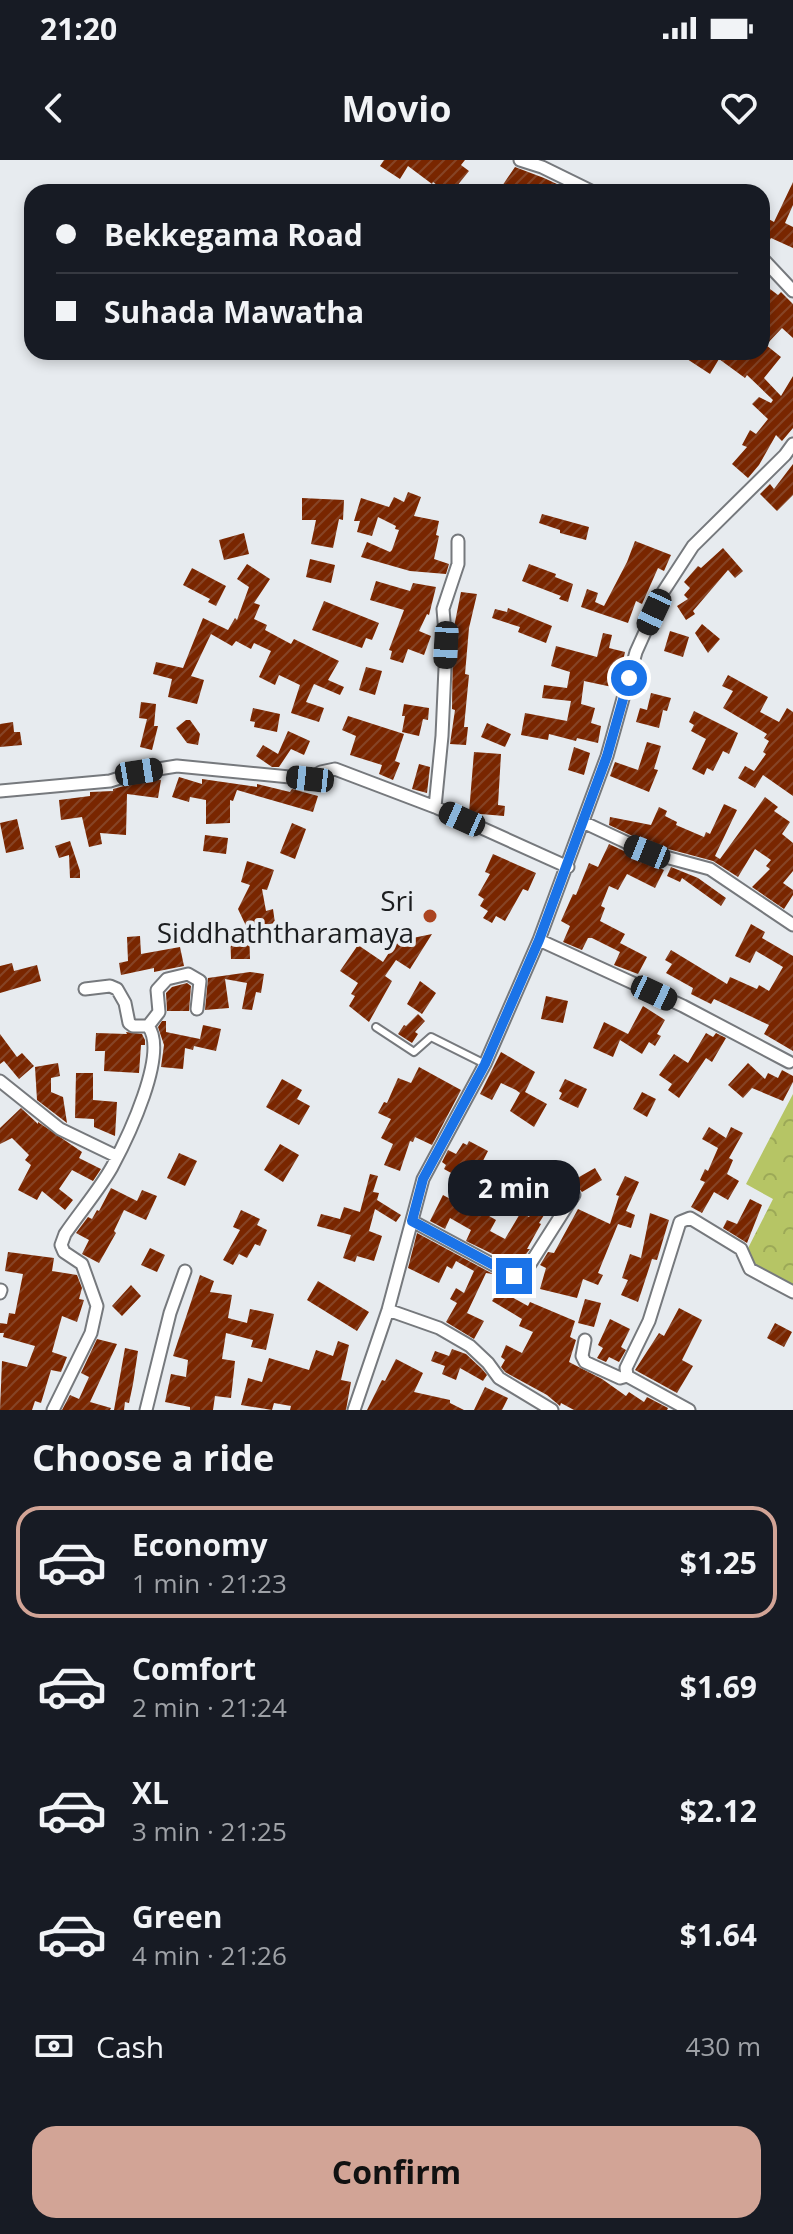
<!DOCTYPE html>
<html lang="en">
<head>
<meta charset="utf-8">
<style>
	body { margin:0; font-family:"Open Sans",sans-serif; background:#20242c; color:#f1f3f6; height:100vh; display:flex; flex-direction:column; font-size:30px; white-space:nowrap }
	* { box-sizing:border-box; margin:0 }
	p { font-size:26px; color:#9ea1a6 }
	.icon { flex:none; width:44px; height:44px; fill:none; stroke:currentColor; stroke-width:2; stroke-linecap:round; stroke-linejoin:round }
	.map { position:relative; height:1250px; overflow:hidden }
	.side { display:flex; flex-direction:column; background:#171b24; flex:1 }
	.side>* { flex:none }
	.banner { position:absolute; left:24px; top:24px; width:746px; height:176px; border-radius:24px; box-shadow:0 4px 12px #0003; display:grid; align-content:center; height:176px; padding:0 32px; background:#171b24 }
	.end { position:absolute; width:36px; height:36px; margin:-18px; border:10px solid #1a73e8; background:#fff; box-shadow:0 0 0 4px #fff }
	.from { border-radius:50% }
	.bubble { position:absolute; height:56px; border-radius:24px; background:#171b24; box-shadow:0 4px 12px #0003; font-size:26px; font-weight:700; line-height:56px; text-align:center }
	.car { position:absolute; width:24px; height:48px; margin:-24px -12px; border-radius:10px; box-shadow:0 0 6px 2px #0007; background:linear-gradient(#222 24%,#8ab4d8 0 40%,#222 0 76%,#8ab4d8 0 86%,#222 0) }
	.banner b { display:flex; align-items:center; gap:28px; height:76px; font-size:30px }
	.banner b+b { border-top:2px solid #363941 }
	.banner i { width:20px; height:20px; background:#f1f3f6 }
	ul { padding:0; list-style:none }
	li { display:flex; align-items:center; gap:24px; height:112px; margin:0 16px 12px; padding:0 16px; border:4px solid transparent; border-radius:24px }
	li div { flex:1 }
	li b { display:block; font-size:30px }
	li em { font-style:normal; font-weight:700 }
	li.current { border-color:#d2a496 }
	li>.icon { width:72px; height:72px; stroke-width:1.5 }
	h2 { padding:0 32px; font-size:36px; line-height:96px }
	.pay { display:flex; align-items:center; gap:20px; height:88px; padding:0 32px; font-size:30px }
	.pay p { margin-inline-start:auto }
	.cta { display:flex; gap:16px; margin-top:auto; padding:16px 32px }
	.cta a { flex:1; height:92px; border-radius:24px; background:#d2a496; color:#111; font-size:32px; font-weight:700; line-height:92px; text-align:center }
	.status { display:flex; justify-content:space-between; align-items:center; height:56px; padding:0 40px; background:#171b24; direction:ltr }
	.status svg { height:22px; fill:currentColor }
	header { display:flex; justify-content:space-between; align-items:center; height:104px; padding:0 32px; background:#171b24; font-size:36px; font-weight:700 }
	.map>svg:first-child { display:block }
</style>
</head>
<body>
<div class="status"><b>21:20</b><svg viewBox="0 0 49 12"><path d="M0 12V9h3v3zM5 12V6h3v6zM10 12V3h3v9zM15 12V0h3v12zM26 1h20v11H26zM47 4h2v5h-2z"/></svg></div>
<header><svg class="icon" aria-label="back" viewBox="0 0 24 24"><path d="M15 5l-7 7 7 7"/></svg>Movio<svg class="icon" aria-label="heart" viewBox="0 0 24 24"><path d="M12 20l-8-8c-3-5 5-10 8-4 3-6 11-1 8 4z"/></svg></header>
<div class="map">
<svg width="793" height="1250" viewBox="0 0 793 1250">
	<defs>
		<pattern id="forest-crowns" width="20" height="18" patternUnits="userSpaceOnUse" patternTransform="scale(2)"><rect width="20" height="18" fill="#b6c565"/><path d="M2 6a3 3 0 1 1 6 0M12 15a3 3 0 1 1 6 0" fill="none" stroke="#9ca957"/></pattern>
		<pattern id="building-hatch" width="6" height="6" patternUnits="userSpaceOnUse" patternTransform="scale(2)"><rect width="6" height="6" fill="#792600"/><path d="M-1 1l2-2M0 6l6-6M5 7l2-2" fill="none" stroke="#864426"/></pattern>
	</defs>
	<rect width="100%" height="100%" fill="#e7ebef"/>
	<path fill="url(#forest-crowns)" d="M793,934V1126L743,1098L773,1039L746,1024Z"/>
	<path fill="url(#building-hatch)" d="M384,0H465L461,5L469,11L452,32L443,25L441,28L433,22L432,24L408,6L400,19L380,6Z
		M515,7L544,18L574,32H498Z
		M793,22V45L785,63L793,67V88L771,78L764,90H762V63L765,57L774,62Z
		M762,123L778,135L781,132L793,144V178L782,168L766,185L781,197L764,218L781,236L793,216V268L782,281L776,275L759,305L748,318L732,304L747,287L742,285L750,270L756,274L768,259L752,244L759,237L771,243L773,240L747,215L745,218L719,199L710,214L687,199L692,192H762Z
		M793,304V335L777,351L760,334L770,324L774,329Z
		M408,332L421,337L414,356L439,361L436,375L439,376L434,399L449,404L446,414L410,411L361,397L367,382L390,392L392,390L399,370L395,369L396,366L378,357L372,376L357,372L360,361H354L361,338L389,347L394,337L404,342Z
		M302,338L344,340L343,360L339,359L333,388L311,384L316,360H302Z
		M542,354L589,367L586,380L560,373V370L539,363Z
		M244,373L249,394L224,400L219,380Z
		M635,381L671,395L664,411L658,408L642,444L636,441L628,463L581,447L587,429L598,433L595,442L604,446L627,402Z
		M723,388L743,411L735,418L728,410L693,451L695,454L686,460L677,446L688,439L684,435L690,428L684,422L698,406L701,408Z
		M310,399L335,405L331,423L306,417Z
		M247,404L270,419L254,443L260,445L254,459L267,465L265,470L291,484L294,479L339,501L328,520L344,527L340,535L314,524L306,542L324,548L319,562L291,553L300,525L279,515L275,525L259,517L271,491L254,483L251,489L236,481L232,486L211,474L191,516L204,520L197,544L168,537L172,519L153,514L156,502L183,508L203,458L228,470L235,458L237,460L249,427L237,419Z
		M529,404L556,414L555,417L573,424L568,442L559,439L561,436L522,421Z
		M192,408L226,426L216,446L208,442L210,439L183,425Z
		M376,421L410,431L413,423L436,427L429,455L427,454L419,471L431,476L424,495L408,489L403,503L390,499L392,491L389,490L404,450L370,440Z
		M461,432L477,434L469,468L465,514L469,515L464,567H468L466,585L450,584L455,550L452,549L453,472Z
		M324,441L379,463L372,480L366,478L362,488L312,470Z
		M508,448L552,466L546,483L518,472L520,467L492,458L495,449L507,452Z
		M702,464L720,479L708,493L695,473Z
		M670,471L689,477L683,497L664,491Z
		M603,473L612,475L609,488L625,492L617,528L584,521L581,544L595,548L591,563L601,566L598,583L577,578L576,581L549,574L548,580L521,575L525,553L567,561L571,541L542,538L544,525L567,528L570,512L551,506L556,486L597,497Z
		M366,507L382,511L375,535L359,530Z
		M728,515L768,537L760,552L779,562L787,548L793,552V636L763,615L755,628L738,618L745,606L754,611L766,594L763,592L769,581L764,578L767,574L723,548L733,531L722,526Z
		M651,533L671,538L667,551L663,550L659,568L636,562L640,548L647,550Z
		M141,542L156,544L154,566H158L152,590L140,587L147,559L139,558Z
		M404,544L429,548L428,560L423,559L419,576L402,572L405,556H402Z
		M253,548L280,554L277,572L254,567L255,562L250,561Z
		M694,551L738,573L729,594L723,591L713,611L707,608L704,615L692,609L706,579L691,571L694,565L689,562Z
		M348,556L404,574L395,601L400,603L393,620L379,614L382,605L350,595L356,576L342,570Z
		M186,560H190L200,574L198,585L187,583L176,568Z
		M13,562L14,572H20L22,585L0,587V564Z
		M487,563L511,574L505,587L481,577Z
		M288,571L310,581L304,595L291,589L279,607H272L256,596L263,585L278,594Z
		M647,582L661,586L654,609L658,610L649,632L610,616L615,602L638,610Z
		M574,587L590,593L584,615L568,610Z
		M474,592L501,594L498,645L505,646L504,656L469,653Z
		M419,604L430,607L427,633L412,629Z
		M179,617L202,624V619L257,627V624L290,632L292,629L318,636L313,652L237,630L233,641L230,640V663L206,664V640L190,637L189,642L172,637Z
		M150,619L161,620L158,638L127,634L126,675L100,673L102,684L89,687L82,657L61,660L59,640L90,636V632L113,631V629Z
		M765,637L778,647L774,651L790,662L782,674L793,683V711L783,723L793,730V735L784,749L752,727L770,709L766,706L771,700L755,689L738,717L713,701L650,684L609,665L610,657L651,665L659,647L667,651L665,656L677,662L676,665L704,677L706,672L710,674L724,644L737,650L715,696L720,699Z
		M17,659L24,689L6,693L0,663Z
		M292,663L306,669L295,699L280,693Z
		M205,675L228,678L226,694L203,691Z
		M70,681L80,711V718H70L69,695L59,698L55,686Z
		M609,684L664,710L655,728L627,714L618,730L609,726L601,746L605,748L600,761L625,774L620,783L647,797L638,814L614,805L620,792L592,778H588L582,790L563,782L570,766L561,761L573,734L576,735L589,703L598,707Z
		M493,694L536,713L528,731L523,729L505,761L496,756L492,763L483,758L488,751L480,746L484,739L478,735L490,714L485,712Z
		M247,701L274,710L267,730L262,729L266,751L273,749L275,763L247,768L238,749L250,725L241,722Z
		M671,707L698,718L726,738L721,746L682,718L680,722L667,716Z
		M751,764L765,772L762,778L793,796V891L764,874L769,865L714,839L711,844L691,834L693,828L666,813L672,804L665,800L671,790L727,824L730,817L757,829L759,825L769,831L783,807L756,791L750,803L735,796Z
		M230,769H249L250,799H231Z
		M401,774L408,779L432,774L410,809L396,800L385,816L392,821L369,862L349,846L355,836L351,834L358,823L340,811L358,785L383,802Z
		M140,776L141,794L180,787L184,806L154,812V808L121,815L119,803L128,801L127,777Z
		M12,803L14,811L37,805L41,821L0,833V806Z
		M250,812L264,814L261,833L256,832L252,850L242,849L247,823L225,819L229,848L205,850L208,818Z
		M420,821L436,833L422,854L407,844Z
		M187,823L191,826L189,851H167L166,833L172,827Z
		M546,836L568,841L563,863L541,859Z
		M643,846L665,860L657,874L661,876L655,886L649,882L642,894L620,880L613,897L593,888L604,862L628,874Z
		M418,854L425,861L415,872L418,874L412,883L398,874L404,865L406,866Z
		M162,861H166V872L200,879L203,865L221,869L216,891L194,886L193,890L185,888L183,909L161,907L164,885L158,867Z
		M126,872L142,874L145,880V885H141L139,913L104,911L105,891H95L96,873L127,874Z
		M706,873L713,877L716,873L726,878L712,902L706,898L679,938L668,930L672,924L659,915L674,894L688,903Z
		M0,874L17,897L22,893L34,906L19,919L4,901L0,904Z
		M501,892L535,912L525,932L547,944L534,967L510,951L520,933L516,930L501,923L492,940L480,934Z
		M58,903L60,916L51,918V932L63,937L67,963L37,940L35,907Z
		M748,903L765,919L768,913L778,918L782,910L793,916V922L783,941L752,928L743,938L728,925Z
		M419,907L461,930L432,985L415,977L413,982L410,981L400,1011L384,1005L393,984L381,978L391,959L378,953L384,942L387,943L398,918L411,923Z
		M76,913H93V940L117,942L115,976L94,967V959L75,958Z
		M282,919L302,930L297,939L310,946L299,965L266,947Z
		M565,919L587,929L578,948L559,939L562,933L559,931Z
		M642,932L656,939L647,957L633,949Z
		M21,948L38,964V962L82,992L79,998L101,1009L93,1021L72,1010L59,1029L73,1040L65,1050L42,1031L37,1040L18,1030L31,1005L25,1000L29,995L12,978L0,984V968Z
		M709,967L726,978L731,967L743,973L729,998L733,1000L727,1014L739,1021L728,1040L714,1032L702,1053L691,1047L705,1022L700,1020L705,1009L708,1011L718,988L702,979Z
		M469,981L488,991L471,1024L444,1009L446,1005L442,1002L448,990L456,994L463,983L467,985Z
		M280,984L299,995L283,1022L264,1010Z
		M179,993L197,1001L185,1026L167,1018Z
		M595,1008L602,1020L582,1032L572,1021Z
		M370,1014L378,1016L373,1032L379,1033L377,1040L401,1055L396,1062L375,1049L369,1071L382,1076L374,1101L357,1096L355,1102L343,1098L351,1075L317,1066L321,1054L340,1059L344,1047L360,1052Z
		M625,1016L639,1022L626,1051L635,1055L631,1068L618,1064L598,1113L603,1115L598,1125L583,1119L577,1138L540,1129L546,1108L540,1105L548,1092L554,1093L578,1049L610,1064L619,1036L616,1035Z
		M548,1027L558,1033L539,1063L541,1064L527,1089H530L517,1106L466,1081L471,1070L450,1058L445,1069L430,1061L443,1035L463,1046L465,1042L496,1060L490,1071L505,1079L521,1052L529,1057Z
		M111,1028L137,1041L142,1030L157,1036L146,1060L124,1050L114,1071L116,1073L99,1103L82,1094L89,1080L76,1073L88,1057L92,1059L97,1050L99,1051Z
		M750,1039L762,1045L747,1083L723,1068L727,1060L737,1064Z
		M241,1050L260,1059L257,1065L267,1070L260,1086L255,1084L247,1098L239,1094L233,1105L223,1100L240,1070L233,1067Z
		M650,1053L669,1060L657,1100L652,1099L638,1142L621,1135L628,1120L622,1118L630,1094L641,1098Z
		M417,1073L493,1114L486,1113L467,1153L484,1161L474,1179L446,1162L457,1143L450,1139L456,1128L464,1133L474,1111L456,1101L452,1109L447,1106L439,1123L408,1108Z
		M150,1088L165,1095L157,1112L141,1105Z
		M8,1092L54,1098L52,1111L77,1115L82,1128L79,1139L84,1140L77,1162L62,1156L52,1192L67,1197L61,1212L51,1210L41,1243L35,1241L32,1250H0L2,1201L27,1207L35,1186L3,1177L4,1173H0V1163L7,1164L9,1153L15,1154L23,1114L5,1111Z
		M200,1115L214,1121L210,1132L232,1135L228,1158L247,1163L250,1149L274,1154L266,1190L251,1187L253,1180L226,1173L222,1199L235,1201L231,1238L215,1236L213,1250H190V1247L165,1242L171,1214L186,1217L188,1200L173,1196Z
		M318,1121L369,1152L357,1171L307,1140Z
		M131,1125L141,1136L122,1156L112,1146Z
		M499,1130L528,1146L530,1142L575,1161L570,1177L576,1180L569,1202L602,1219L626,1236L629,1232L644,1242L647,1237L668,1248L667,1250H574L561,1243L560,1246L547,1235L505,1212L501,1207L505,1200L501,1197L506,1185L522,1193L533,1172L519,1166L522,1159L492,1141Z
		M585,1139L601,1143L594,1167L578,1163Z
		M679,1148L702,1160L682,1200L693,1206L677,1233L635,1210L659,1173L664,1176Z
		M610,1159L630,1169L621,1187L626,1190L619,1202L609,1197L606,1202L597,1198L603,1188L598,1185Z
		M775,1163L792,1172L784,1187L767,1178Z
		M97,1179L117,1184L90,1242L111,1248L110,1250H62L70,1235L79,1239L89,1217L81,1213Z
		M338,1181L349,1185L341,1220L351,1222L346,1250H290L291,1246L274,1243L272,1250L241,1245L248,1218L262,1222L269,1198L309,1210L316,1190L333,1196Z
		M125,1188L138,1191L133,1224L129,1243L125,1242L124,1250H114Z
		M452,1189L466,1194L482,1209L487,1215L483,1221L460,1208L456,1220L442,1214L445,1206L431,1201L435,1191L449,1196Z
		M396,1199L423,1213L414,1232L450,1240V1243L464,1250H367L382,1220L385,1221Z
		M485,1227L508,1238L502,1250H474Z"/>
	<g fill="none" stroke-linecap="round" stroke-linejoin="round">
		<g stroke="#76797d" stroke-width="10">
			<path id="service" d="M376,867L414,892L431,877L485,904"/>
		</g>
		<g stroke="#76797d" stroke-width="15">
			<path id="minor" d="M520,0L542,7L593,32
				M762,98L793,131
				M0,631L110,621L139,612L177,606L310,619L321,612L335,609L435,647L568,707
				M435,647L442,576L446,485L443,449L458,404V381
				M585,663L647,692L710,709L793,765
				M539,780L683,846L789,902
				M148,866L159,852L157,830L167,819L188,814L200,821L197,849
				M0,921L60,969L116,996
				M412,1061L514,1116L525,1112L574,1035
				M0,1133L1,1130
				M388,1150L439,1168L470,1186L488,1203L499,1218L552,1250
				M585,1180L582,1196L585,1202L620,1218L627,1216
				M53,1250L91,1173L97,1146L82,1104L64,1092L61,1085L65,1074C80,1052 99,1030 112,1007C127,979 169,893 148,866H133L129,863L125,843L117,829L110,826L85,829
				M146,1250L170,1153L185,1111
				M354,1250L388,1150L423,1019L485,904L539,780L607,596L636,492L663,432L693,386L785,295L793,284
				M689,1250L627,1216L626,1208L649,1161L680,1062L690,1058L741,1089L750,1109L793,1132"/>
		</g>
		<use href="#service" stroke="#fff" stroke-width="6"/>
		<use href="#minor" stroke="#fff" stroke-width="11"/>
	</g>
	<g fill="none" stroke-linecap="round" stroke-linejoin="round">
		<path stroke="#1a73e8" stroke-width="10" d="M514,1116L412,1061L423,1019L485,904L539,780L607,596L629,518"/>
	</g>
	<circle fill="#ab4420" stroke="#e7ebef" stroke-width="3" cx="430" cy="756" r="8"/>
	<g text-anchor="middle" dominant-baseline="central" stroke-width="8" stroke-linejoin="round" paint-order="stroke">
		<g font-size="28" fill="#1c1d1f" stroke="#e7ebef" text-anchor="end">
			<text x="414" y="740">Sri<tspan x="414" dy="32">Siddhaththaramaya</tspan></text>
		</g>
	</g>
</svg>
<i class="end from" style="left:629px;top:518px"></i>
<i class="end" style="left:514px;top:1116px"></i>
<div class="bubble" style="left:448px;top:1000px;width:132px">2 min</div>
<i class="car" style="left:654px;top:452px;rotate:205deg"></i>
<i class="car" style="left:446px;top:485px;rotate:183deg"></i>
<i class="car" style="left:139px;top:612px;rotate:81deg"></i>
<i class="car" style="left:310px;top:619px;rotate:276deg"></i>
<i class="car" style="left:462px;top:659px;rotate:294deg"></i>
<i class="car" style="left:647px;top:692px;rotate:292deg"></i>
<i class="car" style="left:654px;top:833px;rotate:115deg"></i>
<div class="banner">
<b><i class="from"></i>Bekkegama Road</b>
<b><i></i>Suhada Mawatha</b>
</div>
</div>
<section class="side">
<h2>Choose a ride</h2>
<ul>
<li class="current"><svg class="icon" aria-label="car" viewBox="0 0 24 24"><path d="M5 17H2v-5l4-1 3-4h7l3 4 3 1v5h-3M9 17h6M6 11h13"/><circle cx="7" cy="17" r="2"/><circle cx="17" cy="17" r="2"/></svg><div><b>Economy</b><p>1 min · 21:23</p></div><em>$1.25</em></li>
<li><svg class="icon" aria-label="car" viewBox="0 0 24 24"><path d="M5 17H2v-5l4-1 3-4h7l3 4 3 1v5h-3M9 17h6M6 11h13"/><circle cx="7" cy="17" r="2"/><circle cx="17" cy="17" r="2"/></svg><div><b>Comfort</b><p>2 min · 21:24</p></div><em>$1.69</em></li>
<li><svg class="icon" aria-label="car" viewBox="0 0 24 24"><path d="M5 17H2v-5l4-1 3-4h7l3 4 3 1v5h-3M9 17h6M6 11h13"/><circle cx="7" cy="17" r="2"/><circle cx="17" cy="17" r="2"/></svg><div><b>XL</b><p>3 min · 21:25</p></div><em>$2.12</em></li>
<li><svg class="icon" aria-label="car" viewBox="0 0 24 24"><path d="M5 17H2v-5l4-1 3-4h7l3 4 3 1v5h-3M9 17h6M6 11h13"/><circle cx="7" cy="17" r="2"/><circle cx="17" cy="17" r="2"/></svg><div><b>Green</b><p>4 min · 21:26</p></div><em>$1.64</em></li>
</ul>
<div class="pay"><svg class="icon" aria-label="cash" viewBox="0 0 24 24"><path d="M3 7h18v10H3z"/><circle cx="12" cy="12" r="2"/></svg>Cash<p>430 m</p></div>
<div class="cta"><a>Confirm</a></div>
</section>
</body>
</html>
